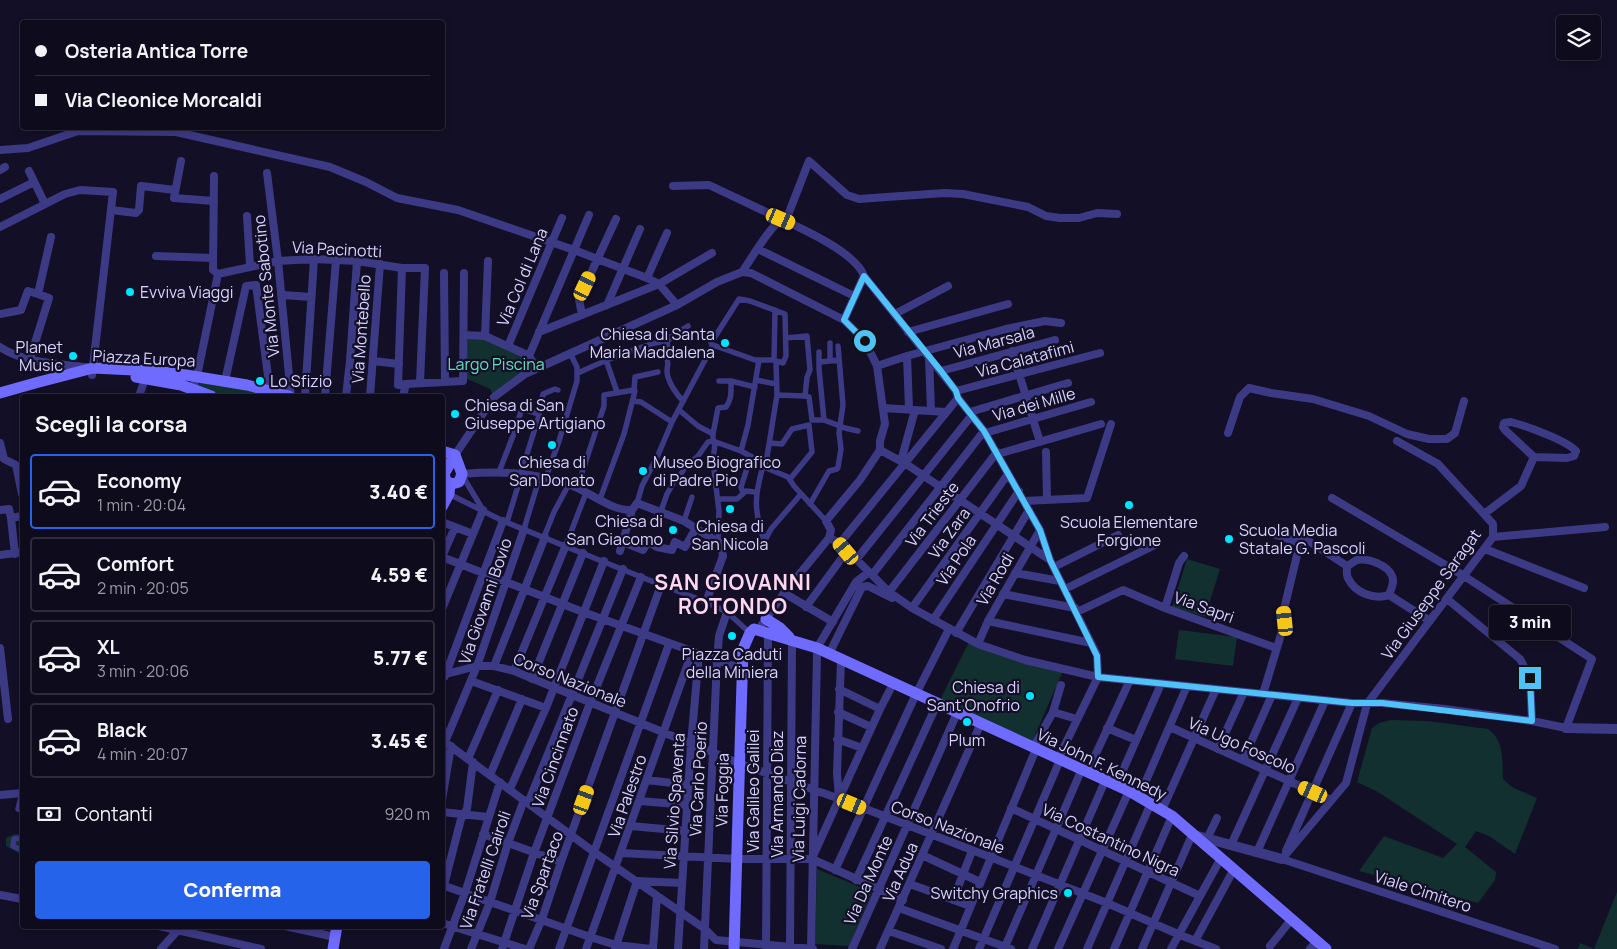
<!DOCTYPE html>
<html lang="it">
<head>
<meta charset="utf-8">
<style>
	body { margin:0; font-family:Manrope,sans-serif; background:#171425; color:#f1f3f6; height:100vh; display:flex; flex-direction:column; font-size:19px; white-space:nowrap }
	* { box-sizing:border-box; margin:0 }
	p { font-size:16px; color:#9b9ba3 }
	.icon { flex:none; width:28px; height:28px; fill:none; stroke:currentColor; stroke-width:2; stroke-linecap:round; stroke-linejoin:round }
	.map { position:relative; flex:1; overflow:hidden }
	.drawer { position:absolute; left:20px; top:394px; width:425px; height:535px; display:flex; flex-direction:column; background:#0e0b1c; border-radius:5px; box-shadow:0 2px 8px #0003,0 0 0 1px #2e2b3b }
	.drawer>* { flex:none }
	.guide { position:absolute; left:20px; top:20px; width:425px; height:110px; border-radius:5px; box-shadow:0 2px 8px #0003,0 0 0 1px #2e2b3b; display:grid; align-content:center; height:110px; padding:0 15px; background:#0e0b1c }
	.fabs { position:absolute; left:1556px; top:15px; display:grid; gap:10px }
	.fabs a { display:grid; place-items:center; width:45px; height:45px; border-radius:5px; background:#0e0b1c; box-shadow:0 2px 8px #0003,0 0 0 1px #2e2b3b; font-size:25px }
	.end { position:absolute; width:22px; height:22px; margin:-11px; border:6px solid #4fc3f7; background:#111; box-shadow:0 0 0 2px #111 }
	.from { border-radius:50% }
	.bubble { position:absolute; height:35px; border-radius:5px; background:#0e0b1c; box-shadow:0 2px 8px #0003,0 0 0 1px #2e2b3b; font-size:16px; font-weight:800; line-height:35px; text-align:center }
	.car { position:absolute; width:15px; height:30px; margin:-15px -8px; border-radius:6px; box-shadow:0 0 4px 1px #0007; background:linear-gradient(#f5c518 24%,#345 0 40%,#f5c518 0 76%,#345 0 86%,#f5c518 0) }
	.guide b { display:flex; align-items:center; gap:18px; height:48px; font-size:19px }
	.guide b+b { border-top:1px solid #2e2b3b }
	.guide i { width:12px; height:12px; background:#f1f3f6 }
	ul { padding:0; list-style:none }
	li { display:flex; align-items:center; gap:15px; height:75px; margin:0 10px 8px; padding:0 5px; border:2px solid #2e2b3b; border-radius:5px }
	li div { flex:1 }
	li b { display:block; font-size:19px }
	li em { font-style:normal; font-weight:800 }
	li.active { border-color:#2563eb }
	li>.icon { width:45px; height:45px; stroke-width:1.5 }
	h2 { padding:0 15px; font-size:22px; line-height:60px }
	.pay { display:flex; align-items:center; gap:12px; height:55px; padding:0 15px; font-size:19px }
	.pay p { margin-inline-start:auto }
	.action { display:flex; gap:10px; margin-top:auto; padding:10px 15px }
	.action a { flex:1; height:58px; border-radius:5px; background:#2563eb; color:#fff; font-size:20px; font-weight:800; line-height:58px; text-align:center }
	.map>svg:first-child { display:block }
</style>
</head>
<body>
<div class="map">
<svg width="1617" height="949" viewBox="0 0 1617 949">
	<rect width="100%" height="100%" fill="#130f26"/>
	<path fill="#12302f" d="M468,333H487L529,351L542,365L494,397L490,389L465,378Z
		M203,377L285,396H211L196,390Z
		M1187,559L1220,569L1205,617L1172,607Z
		M1179,630L1237,637L1233,666L1175,659Z
		M969,642L1063,671L1032,742L940,700Z
		M1391,720L1428,721L1488,729C1505,741 1502,761 1503,779L1512,787L1537,798L1515,854L1489,836L1476,831L1465,847L1496,872L1495,880L1478,903L1359,871L1384,836L1443,858L1457,844L1378,792L1357,782L1372,728L1379,723Z
		M15,834L22,835V855L6,846V838Z
		M817,869L872,892L849,946L815,944Z
		M1617,892V949H1578L1580,943L1594,949Z"/>
	<g fill="none" stroke-linecap="round" stroke-linejoin="round">
		<path stroke="#3d3a85" stroke-width="5.5" d="M786,338L807,336L810,370L807,377L805,396L809,397L812,420
			M667,341L669,356L667,359C669,364 667,366 667,371C667,381 677,395 683,401
			M713,345L711,343L739,299L750,301L785,314L786,356L783,363L776,361L777,395L766,463H763
			M713,345L755,360H774L776,361
			M819,352V369L824,420
			M606,360L617,392
			M774,360L775,310
			M830,361V343
			M820,362L839,360
			M578,373C601,362 624,353 648,345C655,342 664,343 670,339V337L688,326
			M756,380L776,384
			M719,381H731
			M777,395L805,396
			M633,401L641,402L672,422
			M679,410L698,426L713,434V441L741,451L763,463V466L764,467L788,477L794,486L826,521
			M812,420H824L845,428L858,431
			M713,434L718,408L726,407C732,399 731,391 731,381L755,387
			M715,442L713,462L719,511L718,542
			M770,443L782,444L792,429L809,425
			M741,451L748,425L759,360
			M763,466C754,498 754,509 764,541
			M499,472L518,423H517L522,409L538,414
			M521,473L538,419L543,394L555,389L558,390
			M462,475L483,510
			M546,477L559,441L577,381V367L570,353
			M790,479L812,452L809,425
			M577,488L604,406V395L634,390
			M743,493L741,487L751,456
			M449,494L503,521L641,577L706,602L727,612L750,633
			M600,499L624,434L635,391L634,390L635,377L658,372
			M718,499H737L746,491L755,492
			M637,503L642,486L658,455L672,422L713,345
			M810,504L829,471L837,469L838,467L841,449L839,433L843,405L838,346
			M661,511L667,494L675,480L679,477L686,466L698,456L708,442L713,441
			M684,521L692,497
			M507,522L522,473
			M524,529L540,476
			M544,537L554,512L569,484
			M721,544L727,543L759,548L762,546L771,529L801,494
			M566,545L586,493
			M22,793L18,809L22,810
			M22,838L14,839L13,846L22,850"/>
		<path stroke="#3d3a85" stroke-width="8" d="M0,150L28,148L78,131L176,132L330,167L366,182L397,198L458,210L574,250L647,278L659,284L677,305
			M181,161L174,198L214,201
			M0,170L5,167
			M29,171L45,204
			M267,173L278,261L291,396
			M673,186L709,185L781,219L788,215L809,161L847,195L859,199L944,193L963,194L1028,207L1046,216L1060,218H1079L1097,213L1117,214
			M0,199L34,182
			M111,210L136,213L139,210L141,186L175,190
			M247,216L250,265
			M0,227L65,194L80,190L113,192L92,375
			M758,249L854,296
			M156,256L213,258
			M402,268L398,385L406,384
			M742,272C754,255 766,232 781,219C803,229 856,253 864,276L956,391L958,398L984,431L1040,530L1050,560L1097,655L1098,677
			M444,273L445,382
			M218,274L278,261L314,259L357,261L402,268H425L420,382
			M647,278L667,233
			M282,295L311,297
			M607,305L640,229
			M0,314L21,310L28,291L38,294L51,237
			M895,314L948,286
			M582,315L579,299L616,219
			M844,320L864,276
			M539,332L659,284L712,253
			M908,332L1008,304
			M464,335L485,336L529,356L536,369
			M485,336L488,261
			M508,346L562,218
			M0,347C24,363 57,364 86,367
			M1012,351L1040,442
			M529,356L589,215
			M907,356L909,408
			M929,357L931,410
			M30,359L49,298L38,294
			M373,361L399,364
			M877,366L907,356L1006,329L1045,321L1061,323
			M941,371L1055,340
			M225,381L246,286L256,285L270,391
			M196,390C194,384 194,381 197,376L218,274L213,270L214,176
			M956,391L1100,353
			M139,396L146,376
			M305,396L314,259
			M325,396L336,260
			M346,396L350,361L357,261
			M370,396L380,264
			M403,396L406,384L463,381L464,273
			M883,408L946,412
			M970,412L1068,383
			M1511,422C1526,426 1566,440 1576,451L1574,456L1567,458L1534,457L1506,431L1503,427L1504,423Z
			M985,433L1091,402
			M1228,433L1240,397L1249,388L1271,393L1313,399L1369,416L1407,434L1429,439H1447L1455,433L1464,401
			M1397,441L1438,464L1484,514
			M0,443L4,459L16,465L22,494
			M880,450L906,464L1050,560
			M1046,452L1047,500
			M998,454L1101,424
			M455,455L494,397L525,374L677,305L717,282L742,272L751,273L844,320L865,341L877,366L885,424L880,441V450L860,480L826,521L831,530L829,538L784,593L759,629
			M901,461L915,410
			M462,474C499,471 533,472 568,484C589,491 610,511 632,510L637,503L684,521L721,544L723,556L706,602
			M1024,501L1087,498L1111,424
			M0,510L9,509L11,518
			M442,522L473,534
			M1493,537L1605,527
			M829,538L840,543L889,592L912,608L978,644L1025,660L1098,677L1352,703H1382L1445,709L1532,721L1566,728L1592,659L1464,576L1332,498
			M623,542L643,550L648,542L657,547L672,550L675,542L685,547L696,528
			M840,543L958,398
			M1300,543L1304,538L1347,566C1347,570 1346,575 1348,578C1355,593 1374,600 1389,595L1430,621
			M1485,549L1584,588
			M620,551L632,510
			M15,554L11,518L22,516
			M0,555L22,552
			M442,557L583,612L742,669
			M442,557L455,527
			M856,560L972,415
			M1347,566C1350,565 1354,561 1357,560C1368,558 1388,565 1392,576C1395,582 1391,589 1389,595
			M1054,567L1118,535
			M1015,573L1060,581
			M872,575L984,431
			M1065,589L1155,545
			M889,592L997,452
			M784,593L833,622
			M1003,594L1075,608
			M1447,599L1520,659L1530,678L1532,721
			M806,607L847,551
			M912,608L1008,474
			M1165,608L1179,563L1184,556
			M442,609L483,510
			M1077,612L1123,590L1165,608L1276,648
			M933,620L1019,491
			M988,621L1091,643
			M956,633L1029,510
			M978,644L988,621L1040,530
			M0,648L8,719
			M817,648L856,582L869,572
			M829,654L862,587L868,586L892,598
			M494,666L545,537
			M514,671L566,545
			M442,675L477,666H494L514,671L738,763L840,799L990,857L1107,903L1180,935L1216,949
			M445,676L503,521
			M532,679L583,553
			M471,681L546,708
			M839,689L880,709
			M1263,694L1285,621L1284,609L1300,543L1273,534
			M838,712L871,727
			M1053,712L1077,719
			M1170,727L1331,800
			M1107,728L1136,740
			M837,739L862,748
			M442,740L594,852L705,929L716,940L813,949
			M445,742L477,666L524,529
			M1033,748L1053,712L1061,685
			M1218,749L1244,692
			M468,759L498,690
			M1058,759L1098,677
			M1243,760L1272,695
			M1087,773L1130,680
			M490,775L522,699
			M647,780L689,785
			M1116,786L1161,684
			M510,789L546,708L604,561
			M0,795L22,793
			M1139,797L1187,686
			M839,798L837,773L841,660
			M442,800L451,746
			M640,801L687,805
			M528,803L623,569
			M1011,808L1200,896
			M1162,810L1216,689
			M442,812L488,817
			M631,826L685,831
			M483,834L561,862
			M1207,839L1217,818
			M1231,845L1298,698
			M1286,851L1352,703
			M1257,852L1325,701
			M621,853L738,859H812L903,900
			M922,855L980,882
			M813,856L880,709L893,684
			M1282,859L1346,783L1367,704L1493,537V524L1484,514L1521,486L1534,457
			M1282,859L1555,949
			M835,870L916,694L949,629L946,627
			M856,880L937,704
			M910,884L970,906
			M442,885L590,937L616,945L651,949
			M444,885L461,819L467,809L473,762
			M0,895L22,899
			M953,900L972,851
			M899,908L1011,949
			M442,923L525,949
			M159,926L261,949
			M285,926L335,937
			M889,931L941,949
			M1195,941L1234,869
			M1270,946L1291,920
			M790,947L792,640
			M161,949L178,930L184,926
			M444,949L465,893L500,782
			M471,949L490,902L508,843L524,800
			M502,949L534,853L590,703L641,577
			M529,949L542,919L561,862L661,585
			M559,949L669,644
			M586,949L692,652
			M615,949L637,881L682,883
			M653,949L657,896
			M678,949L691,744L699,654
			M704,949L717,661L719,636L727,612
			M766,949L768,632
			M811,949L817,654L819,649
			M852,949L957,713
			M880,949L981,723
			M953,949L1036,749
			M979,949L1060,760
			M1004,949L1081,771
			M1032,949L1105,781
			M1058,949L1129,791
			M1087,949L1151,803
			M1114,949L1172,816
			M1142,949L1192,835
			M1171,949L1221,858
			M1310,949L1317,941"/>
		<path stroke="#3d3a85" stroke-width="10" d="M1566,728L1617,729
			M1194,835L1282,859"/>
		<path stroke="#6f6bff" stroke-width="11" d="M136,377L181,385L211,396
			M0,393L39,382L93,368L154,371L186,375L247,385L289,396
			M442,451L455,455L462,474L459,482L452,484L446,481L444,474L455,455
			M442,507L449,494L450,484
			M766,619L780,628L789,637
			M333,949L337,926
			M734,949L743,649L750,633L754,629L817,648L1129,791L1172,816L1326,949"/>
	</g>
	<g fill="none" stroke-linecap="round" stroke-linejoin="round">
		<path stroke="#4fc3f7" stroke-width="6" d="M865,341L844,320L864,276L941,371L956,391L958,398L984,431L1040,530L1050,560L1097,656L1098,677L1352,703H1382L1532,721L1530,678"/>
	</g>
	<g fill="#00e5ff" stroke="#130f26" stroke-width="2">
		<circle cx="130" cy="292" r="5"/>
		<circle cx="725" cy="343" r="5"/>
		<circle cx="73" cy="356" r="5"/>
		<circle cx="260" cy="381" r="5"/>
		<circle cx="455" cy="414" r="5"/>
		<circle cx="552" cy="445" r="5"/>
		<circle cx="643" cy="471" r="5"/>
		<circle cx="1129" cy="505" r="5"/>
		<circle cx="730" cy="509" r="5"/>
		<circle cx="673" cy="530" r="5"/>
		<circle cx="1229" cy="539" r="5"/>
		<circle cx="732" cy="636" r="5"/>
		<circle cx="1030" cy="696" r="5"/>
		<circle cx="967" cy="722" r="5"/>
		<circle cx="1068" cy="893" r="5"/>
	</g>
	<g text-anchor="middle" dominant-baseline="central" stroke-width="4.5" stroke-linejoin="round" paint-order="stroke">
		<g font-size="16" fill="#d9d4ff" stroke="#130f26">
			<text transform="translate(337 249) rotate(3)">Via Pacinotti</text>
			<text transform="translate(522 277) rotate(-67)">Via Col di Lana</text>
			<text transform="translate(266 286) rotate(-96)">Via Monte Sabotino</text>
			<text transform="translate(361 329) rotate(-86)">Via Montebello</text>
			<text transform="translate(994 342) rotate(-15)">Via Marsala</text>
			<text transform="translate(144 358) rotate(3)">Piazza Europa</text>
			<text transform="translate(1025 359) rotate(-15)">Via Calatafimi</text>
			<text transform="translate(1034 404) rotate(-16)">Via dei Mille</text>
			<text transform="translate(932 514) rotate(-53)">Via Trieste</text>
			<text transform="translate(949 533) rotate(-54)">Via Zara</text>
			<text transform="translate(956 560) rotate(-56)">Via Pola</text>
			<text transform="translate(995 579) rotate(-60)">Via Rodi</text>
			<text transform="translate(1431 594) rotate(-54)">Via Giuseppe Saragat</text>
			<text transform="translate(485 601) rotate(-71)">Via Giovanni Bovio</text>
			<text transform="translate(1204 607) rotate(20)">Via Sapri</text>
			<text transform="translate(570 680) rotate(22)">Corso Nazionale</text>
			<text transform="translate(1242 745) rotate(24)">Via Ugo Foscolo</text>
			<text transform="translate(555 757) rotate(-70)">Via Cincinnato</text>
			<text transform="translate(1102 764) rotate(26)">Via John F. Kennedy</text>
			<text transform="translate(698 779) rotate(-87)">Via Carlo Poerio</text>
			<text transform="translate(722 790) rotate(-89)">Via Foggia</text>
			<text transform="translate(753 791) rotate(-90)">Via Galileo Galilei</text>
			<text transform="translate(777 794) rotate(-90)">Via Armando Diaz</text>
			<text transform="translate(627 796) rotate(-71)">Via Palestro</text>
			<text transform="translate(799 799) rotate(-89)">Via Luigi Cadorna</text>
			<text transform="translate(674 801) rotate(-86)">Via Silvio Spaventa</text>
			<text transform="translate(948 827) rotate(21)">Corso Nazionale</text>
			<text transform="translate(1111 840) rotate(25)">Via Costantino Nigra</text>
			<text transform="translate(485 870) rotate(-71)">Via Fratelli Cairoli</text>
			<text transform="translate(900 872) rotate(-66)">Via Adua</text>
			<text transform="translate(542 875) rotate(-70)">Via Spartaco</text>
			<text transform="translate(868 880) rotate(-66)">Via Da Monte</text>
			<text transform="translate(1423 891) rotate(18)">Viale Cimitero</text>
		</g>
		<g font-size="16" fill="#d9d4ff" stroke="#130f26" text-anchor="start">
			<text x="140" y="292">Evviva Viaggi</text>
			<text x="715" y="334" text-anchor="end">Chiesa di Santa<tspan x="715" dy="18">Maria Maddalena</tspan></text>
			<text x="63" y="347" text-anchor="end">Planet<tspan x="63" dy="18">Music</tspan></text>
			<text x="270" y="381">Lo Sfizio</text>
			<text x="465" y="405">Chiesa di San<tspan x="465" dy="18">Giuseppe Artigiano</tspan></text>
			<text x="552" y="462" text-anchor="middle">Chiesa di<tspan x="552" dy="18">San Donato</tspan></text>
			<text x="653" y="462">Museo Biografico<tspan x="653" dy="18">di Padre Pio</tspan></text>
			<text x="663" y="521" text-anchor="end">Chiesa di<tspan x="663" dy="18">San Giacomo</tspan></text>
			<text x="1129" y="522" text-anchor="middle">Scuola Elementare<tspan x="1129" dy="18">Forgione</tspan></text>
			<text x="730" y="526" text-anchor="middle">Chiesa di<tspan x="730" dy="18">San Nicola</tspan></text>
			<text x="1239" y="530">Scuola Media<tspan x="1239" dy="18">Statale G. Pascoli</tspan></text>
			<text x="732" y="654" text-anchor="middle">Piazza Caduti<tspan x="732" dy="18">della Miniera</tspan></text>
			<text x="1020" y="687" text-anchor="end">Chiesa di<tspan x="1020" dy="18">Sant'Onofrio</tspan></text>
			<text x="967" y="740" text-anchor="middle">Plum</text>
			<text x="1058" y="893" text-anchor="end">Switchy Graphics</text>
		</g>
		<g font-size="16" fill="#5fe0c0" stroke="#130f26">
			<text x="496" y="364">Largo Piscina</text>
		</g>
		<g font-size="21" font-weight="bold" letter-spacing="1" fill="#ffd6f0" stroke="#130f26">
			<text x="733" y="582">SAN GIOVANNI<tspan x="733" dy="24">ROTONDO</tspan></text>
		</g>
	</g>
</svg>
<div class="fabs">
<a><svg class="icon" aria-label="layers" viewBox="0 0 24 24"><path d="M12 4l9 5-9 5-9-5zM3 14l9 5 9-5"/></svg></a>
</div>
<i class="end from" style="left:865px;top:341px"></i>
<i class="end" style="left:1530px;top:678px"></i>
<div class="bubble" style="left:1489px;top:605px;width:82px">3 min</div>
<i class="car" style="left:781px;top:219px;rotate:113deg"></i>
<i class="car" style="left:585px;top:286px;rotate:25deg"></i>
<i class="car" style="left:846px;top:551px;rotate:320deg"></i>
<i class="car" style="left:1285px;top:621px;rotate:354deg"></i>
<i class="car" style="left:1313px;top:792px;rotate:294deg"></i>
<i class="car" style="left:584px;top:800px;rotate:20deg"></i>
<i class="car" style="left:852px;top:804px;rotate:112deg"></i>
<div class="guide">
<b><i class="from"></i>Osteria Antica Torre</b>
<b><i></i>Via Cleonice Morcaldi</b>
</div>
<section class="drawer">
<h2>Scegli la corsa</h2>
<ul>
<li class="active"><svg class="icon" aria-label="car" viewBox="0 0 24 24"><path d="M5 17H2v-5l4-1 3-4h7l3 4 3 1v5h-3M9 17h6M6 11h13"/><circle cx="7" cy="17" r="2"/><circle cx="17" cy="17" r="2"/></svg><div><b>Economy</b><p>1 min · 20:04</p></div><em>3.40 €</em></li>
<li><svg class="icon" aria-label="car" viewBox="0 0 24 24"><path d="M5 17H2v-5l4-1 3-4h7l3 4 3 1v5h-3M9 17h6M6 11h13"/><circle cx="7" cy="17" r="2"/><circle cx="17" cy="17" r="2"/></svg><div><b>Comfort</b><p>2 min · 20:05</p></div><em>4.59 €</em></li>
<li><svg class="icon" aria-label="car" viewBox="0 0 24 24"><path d="M5 17H2v-5l4-1 3-4h7l3 4 3 1v5h-3M9 17h6M6 11h13"/><circle cx="7" cy="17" r="2"/><circle cx="17" cy="17" r="2"/></svg><div><b>XL</b><p>3 min · 20:06</p></div><em>5.77 €</em></li>
<li><svg class="icon" aria-label="car" viewBox="0 0 24 24"><path d="M5 17H2v-5l4-1 3-4h7l3 4 3 1v5h-3M9 17h6M6 11h13"/><circle cx="7" cy="17" r="2"/><circle cx="17" cy="17" r="2"/></svg><div><b>Black</b><p>4 min · 20:07</p></div><em>3.45 €</em></li>
</ul>
<div class="pay"><svg class="icon" aria-label="cash" viewBox="0 0 24 24"><path d="M3 7h18v10H3z"/><circle cx="12" cy="12" r="2"/></svg>Contanti<p>920 m</p></div>
<div class="action"><a>Conferma</a></div>
</section>
</div>
</body>
</html>
